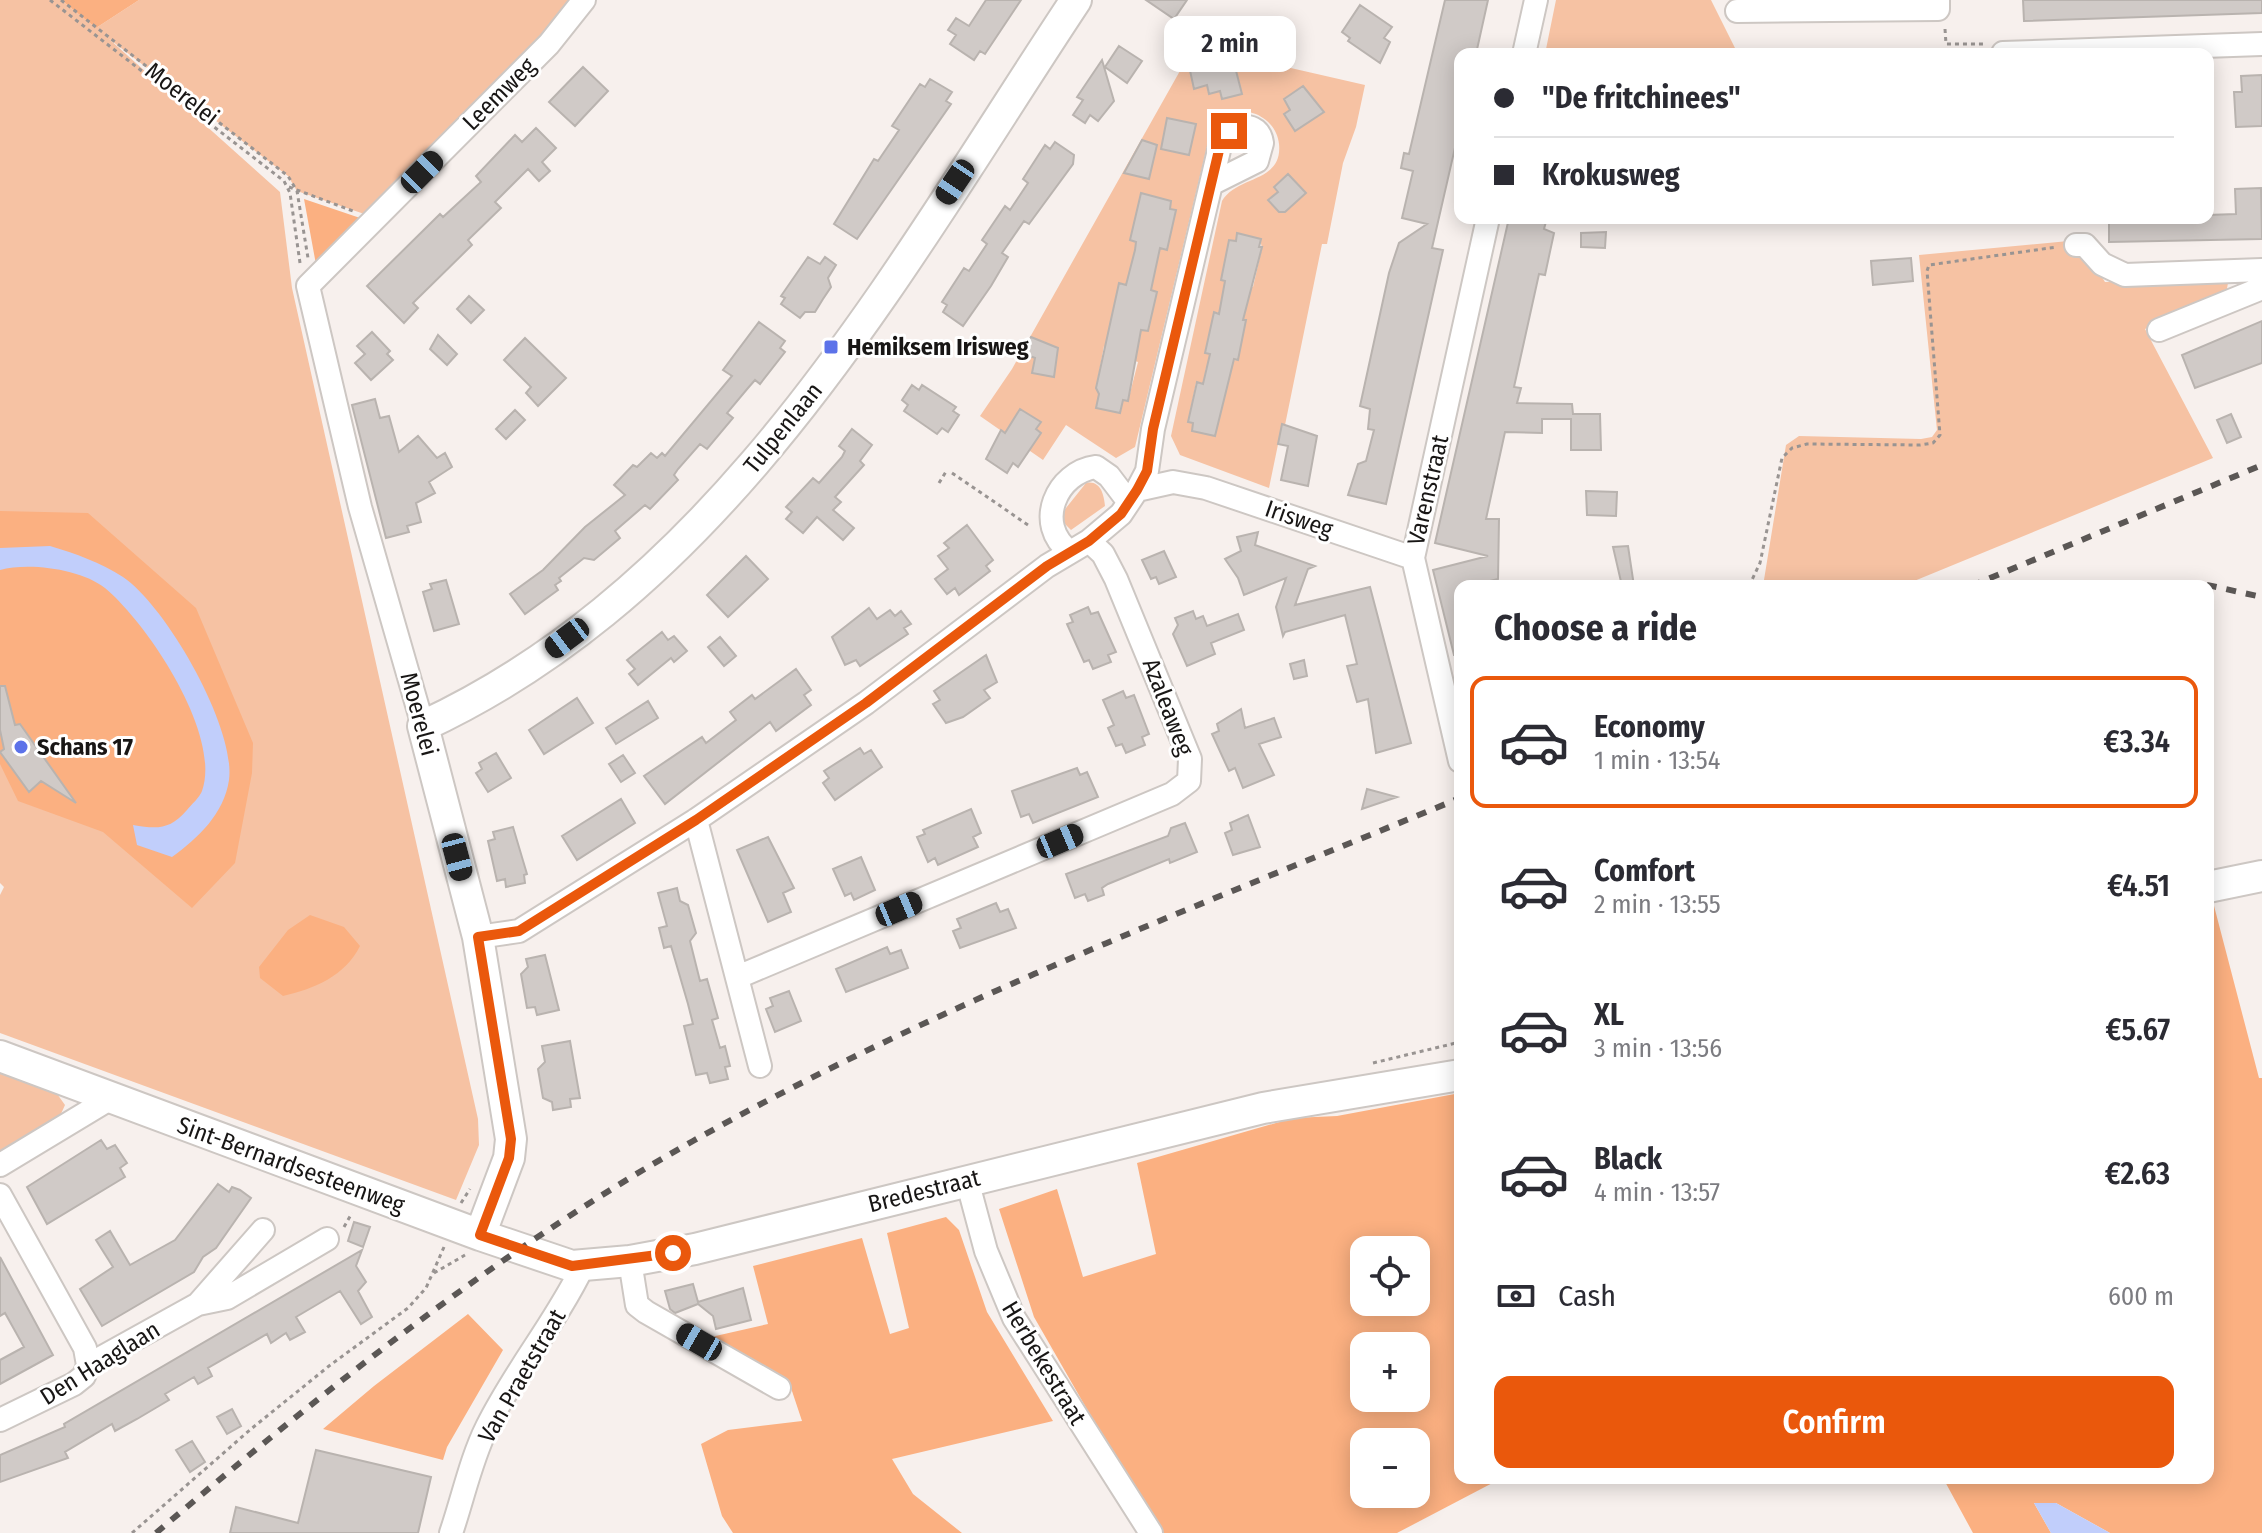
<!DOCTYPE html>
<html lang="en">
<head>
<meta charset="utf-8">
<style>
	body { margin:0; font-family:"Fira Sans Condensed",sans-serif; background:#f7f7f7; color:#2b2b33; height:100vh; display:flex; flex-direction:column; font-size:30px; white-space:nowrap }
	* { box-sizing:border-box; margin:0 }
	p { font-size:26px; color:#7c7c81 }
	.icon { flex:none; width:44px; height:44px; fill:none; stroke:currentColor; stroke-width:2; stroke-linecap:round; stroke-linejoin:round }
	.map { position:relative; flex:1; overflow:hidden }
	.sheet { position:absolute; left:1454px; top:580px; width:760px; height:904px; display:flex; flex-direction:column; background:#fff; border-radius:16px; box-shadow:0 4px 20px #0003 }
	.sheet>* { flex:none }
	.banner { position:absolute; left:1454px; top:48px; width:760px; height:176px; border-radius:16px; box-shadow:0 4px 20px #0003; display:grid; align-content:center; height:176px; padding:0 40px; background:#fff }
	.controls { position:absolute; left:1350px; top:1236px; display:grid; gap:16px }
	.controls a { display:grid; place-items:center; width:80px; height:80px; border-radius:16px; background:#fff; box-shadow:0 4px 20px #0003; font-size:40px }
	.end { position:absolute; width:36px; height:36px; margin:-18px; border:10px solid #ea580c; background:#fff; box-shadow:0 0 0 4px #fff }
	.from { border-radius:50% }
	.bubble { position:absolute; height:56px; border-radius:16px; background:#fff; box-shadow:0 4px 20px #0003; font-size:26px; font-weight:600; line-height:56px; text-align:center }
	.car { position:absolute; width:24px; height:48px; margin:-24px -12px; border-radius:10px; box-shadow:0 0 6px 2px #0007; background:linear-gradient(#222 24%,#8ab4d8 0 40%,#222 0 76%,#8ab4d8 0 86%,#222 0) }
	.banner b { display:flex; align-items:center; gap:28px; height:76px; font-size:30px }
	.banner b+b { border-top:2px solid #e1e1e2 }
	.banner i { width:20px; height:20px; background:#2b2b33 }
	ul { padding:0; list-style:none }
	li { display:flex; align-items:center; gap:24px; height:132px; margin:0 16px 12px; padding:0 24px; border:4px solid transparent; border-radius:16px }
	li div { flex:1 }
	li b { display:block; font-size:30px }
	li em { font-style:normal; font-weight:600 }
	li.on { border-color:#ea580c }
	li>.icon { width:72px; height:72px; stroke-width:1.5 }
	h2 { padding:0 40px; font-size:36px; line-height:96px }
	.pay { display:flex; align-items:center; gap:20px; height:88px; padding:0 40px; font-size:30px }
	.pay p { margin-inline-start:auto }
	.action { display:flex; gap:16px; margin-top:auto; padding:16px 40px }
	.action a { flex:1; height:92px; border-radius:16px; background:#ea580c; color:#fff; font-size:32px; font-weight:600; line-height:92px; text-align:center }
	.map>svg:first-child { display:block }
</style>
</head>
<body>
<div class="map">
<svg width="2262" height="1533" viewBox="0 0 2262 1533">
	<rect width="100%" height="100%" fill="#f7f0ed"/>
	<path fill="#f6c2a3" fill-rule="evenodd" d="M0,0H61L96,28L139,0H584L376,218L297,191L288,176L108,38L280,192L292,288L478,1119L479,1145L456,1200L0,1033V895L4,887L0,883Z
		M1556,0H1711L1738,54H1545Z
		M1194,46L1365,85L1356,127L1343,163L1327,244H1322L1285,425H1282L1269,488L1180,455L1171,436L1222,201C1237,175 1283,183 1279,144C1278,133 1272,124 1263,118C1252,110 1240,111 1227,114L1210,134L1135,447L1116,458L1066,425L1043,460L980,416L1012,369ZM1148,195L1171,201L1170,209L1176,211L1167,249L1160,248L1158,256L1135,250L1136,242L1130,240L1139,202L1146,203ZM1238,233L1260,239L1262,248L1253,287L1221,279L1229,240L1236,241ZM1119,283L1157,292L1141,330ZM1245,311L1238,360L1208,363L1210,354L1205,352L1214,313ZM1104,346L1134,353L1132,360L1138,362L1128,401L1123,400L1119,413L1096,407L1099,394L1096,388ZM1206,368L1230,374L1215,436L1192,431L1193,423L1188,421L1196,383L1203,384Z
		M2079,240L2105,282L2219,280L2228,283L2226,294L2145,329L2213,458L1902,586H1763L1786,445L1799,436L1921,439L1932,437L1937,430L1919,255Z
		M1086,483C1100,480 1104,494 1105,506L1071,530L1062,521V513Z
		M0,1070L55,1091L65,1105L60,1116L0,1154Z"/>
	<path fill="#fbb081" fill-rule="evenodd" d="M61,0H139L96,28Z
		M304,199L366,220L317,270Z
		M0,511L88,513L196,608L253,743L252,773L235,863L192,908L103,832L18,801L0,764Z
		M2213,902L2259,1078H2262V1533H2110L2056,1503H2034L2051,1533H1973L1943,1478H2208V903Z
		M310,915L344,927L360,946C345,976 314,989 283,996L260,978L259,967L288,930Z
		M1460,1093V1478H1502L1397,1533H1158L1034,1317L999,1209L1057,1189L1083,1277L1156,1254L1137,1163L1293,1118L1337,1116ZM1364,1250H1416V1302H1364ZM1364,1346H1416V1398H1364ZM1364,1442H1416V1494H1364Z
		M946,1217L959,1230L987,1312L1053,1421L892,1459L913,1494L962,1533H733L722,1516L701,1444L728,1430L802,1421L791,1388L711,1337L768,1324L753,1266L862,1238L890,1334L909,1328L887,1233Z
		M468,1314L503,1350L447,1447L443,1460L323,1429L374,1386Z"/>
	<path fill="#c1cefb" d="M50,546C76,554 100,562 123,577C166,606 236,727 229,780C224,814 198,838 172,857L137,845L133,825C157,829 170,830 187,810C191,805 200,797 202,791C222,734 147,623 105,588C81,569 29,562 0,570V548Z
		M2034,1503H2056L2110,1533H2051Z"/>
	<path fill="#d0cac7" stroke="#b9b3af" stroke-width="2" d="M986,0H1021L985,54L980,51L974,60L950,44L956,35L948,30L956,18L969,26Z
		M1146,0H1187L1174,19Z
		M1445,0H1488L1476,54H1460V126L1432,248L1443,250L1386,504L1348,495L1358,464L1366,461L1374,430L1368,429L1370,409L1360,406L1389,273L1399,243L1427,224L1402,218L1413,171L1401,168L1404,153L1409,154Z
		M2023,0H2262V13L2024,21Z
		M1360,5L1392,27L1384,38L1390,42L1380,63L1348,41L1350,38L1342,32Z
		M1119,46L1142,61L1127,83L1105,67Z
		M1212,59L1215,68L1234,63L1242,94L1222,99L1220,91L1209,94L1207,85L1194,89L1189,66Z
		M1102,60L1114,101L1098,121L1090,115L1085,123L1073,115L1083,100L1077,97Z
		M583,67L608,91L575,126L549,102Z
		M2262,75V126L2236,127L2234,92H2242L2241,76Z
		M930,79L952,92L946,101L951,104L857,239L834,224L874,159L878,161L899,130L892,126L920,84L925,87Z
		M1303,86L1324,112L1295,131L1284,114L1290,110L1284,99Z
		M1167,118L1196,124L1189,155L1161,149Z
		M536,128L556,148L542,162L550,171L539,181L528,169L495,202L501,208L468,240L472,245L413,303L418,308L404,323L367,286L440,214L443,217L481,182L476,176L515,135L522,142Z
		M1142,140L1157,145L1149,179L1124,173Z
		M1055,142L1074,155L1073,164L1029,224L1024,221L1002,253L1008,257L991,286L963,326L943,312L947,305L942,302L964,268L969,271L987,244L982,240L1005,206L1010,210L1028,183L1023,179L1045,145L1050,149Z
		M1288,174L1306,193L1285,212H1279L1268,200L1278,192L1274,187Z
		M2261,188L2262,239L2109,242V218H2208V215L2236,214L2235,189Z
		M1141,193L1171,201L1170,209L1176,210L1167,250L1160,248L1151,290L1157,292L1148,331L1141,330L1128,401L1123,400L1120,413L1096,408L1099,394L1096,388L1119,283L1126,285L1135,250L1136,242L1130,240Z
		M1509,218H1547L1544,229L1554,233L1545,275L1539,274L1514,387L1521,388L1517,403L1572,404L1573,414H1600L1601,450H1571V419H1542V433L1505,432L1486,519H1499L1498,579L1486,582L1487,586H1460V655H1454L1433,570L1488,556L1435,543Z
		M1606,232L1605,248L1581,247V233Z
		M1237,233L1261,239L1259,247H1262L1243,320H1246L1238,360L1234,359L1215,436L1192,431L1193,423L1188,422L1197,382L1203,384L1210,354L1205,353L1214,312L1219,314L1225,281L1221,280L1229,240L1236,241Z
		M808,257L820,264L825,257L836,265L828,278L831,287L823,299L815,312H805L800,318L781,304L785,298L781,296Z
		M1911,258L1913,281L1873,285L1871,261Z
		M469,296L484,310L471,323L457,309Z
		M2262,321V363L2195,388L2182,355Z
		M759,322L785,341L780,348L785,352L760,384L755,380L748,388L727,413L733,418L707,449L700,444L678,469L674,475L678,480L650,509L645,505L615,531L620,538L594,560L584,558L559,578L561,581L555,585L558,590L525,614L510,594L543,570L585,527L625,495L614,485L633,465L637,467L651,453L657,458L662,453L665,456L732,376L723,370Z
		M372,332L390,351L387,354L393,360L371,380L355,363L365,354L357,346Z
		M438,335L457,354L447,365L430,349Z
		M1031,337L1058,348L1054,377L1032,373L1035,358L1022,353Z
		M525,338L566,378L538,406L526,393L531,387L504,360Z
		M912,385L919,390L922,385L956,407L953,411L959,415L948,432L942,428L937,434L904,411L908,405L902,400Z
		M375,399L380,418L389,416L399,452L418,436L437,458L445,453L452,467L429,482L435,493L416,503L421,522L407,526L409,532L386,538L352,405Z
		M1020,409L1041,422L1036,429L1041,433L1018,467L1013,463L1007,473L986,459L1001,430L1005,433Z
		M515,410L525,420L506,439L496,429Z
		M2231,414L2241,437L2227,443L2217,420Z
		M1282,424L1317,436L1308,486L1281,480L1288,446L1278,444Z
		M852,429L872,445L860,461L864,465L835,497L841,502L833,510L854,528L843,540L817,517L803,533L786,519L792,512L786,507L813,478L819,483L842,457L845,451L839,446Z
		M1586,491L1617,492L1616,516L1587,515Z
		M967,525L993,560L986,566L990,571L959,595L955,588L947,594L935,579L948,569L938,556L949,548L944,543Z
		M1258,532L1255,545L1315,566L1308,569L1295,605L1370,587L1411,743L1376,753L1368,699L1357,702L1347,666L1357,664L1345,615L1285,632L1283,636L1276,607L1286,578L1244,595L1238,578L1225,559L1241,551L1237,537Z
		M1628,546L1634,586H1622L1613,547Z
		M1164,551L1176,577L1159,584L1156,577L1151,579L1142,560Z
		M746,556L768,579L728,617L707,595Z
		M446,580L459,624L434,631L423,592L432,589L430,584Z
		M1088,607L1091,614L1098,612L1116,652L1108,655L1111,662L1093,669L1089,660L1084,662L1067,624L1073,622L1070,615Z
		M869,608L877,619L890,610L895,616L901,611L911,624L904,628L908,634L860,666L856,660L845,665L832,637Z
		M1193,611L1196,619L1203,616L1207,626L1238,614L1244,630L1211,643L1215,654L1187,666L1173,634L1178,625L1175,618Z
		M662,632L668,640L674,636L687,651L674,662L671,658L638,685L629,674L635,669L627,660Z
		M720,637L736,656L724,666L708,647Z
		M986,655L997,682L984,690L990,698L963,717L946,723L933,704L940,700L934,691Z
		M1304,660L1307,676L1294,679L1290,664Z
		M796,669L811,690L804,695L811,705L776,731L770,722L665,804L644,776L702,737L706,743L736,720L730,712L752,695L755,699Z
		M0,686H5L15,725L20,724L76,803L41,781L29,792L0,752L4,749L0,730Z
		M1123,691L1126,698L1134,695L1149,734L1142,737L1145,745L1126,753L1122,744L1116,746L1108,728L1114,725L1103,700Z
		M577,698L593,723L544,754L529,730Z
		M648,701L658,718L616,744L606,728Z
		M1241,709L1245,728L1274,718L1281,737L1259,744L1274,775L1243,788L1235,768L1229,771L1212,734L1219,731L1217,724Z
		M860,748L864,754L871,750L882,767L835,800L823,783L829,778L824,771Z
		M496,753L511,778L488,792L476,773L482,769L479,763Z
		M623,755L635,773L621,782L609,764Z
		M1077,768L1080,775L1087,772L1098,797L1033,823L1029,814L1021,817L1012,791Z
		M1367,789L1397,797L1362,809Z
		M621,799L635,823L577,860L562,836Z
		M971,809L981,833L973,837L978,847L938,865L935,858L928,862L917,837L925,834L923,830Z
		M1248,815L1260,847L1233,855L1225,833L1232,830L1230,823Z
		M1185,823L1197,852L1170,863L1169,859L1108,884L1102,888L1104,895L1088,901L1085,894L1075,898L1066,874L1168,836L1171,828Z
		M513,827L527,874L524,875L525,883L506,887L505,879L497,881L488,841L495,839L493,832Z
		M768,837L794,888L783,893L791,912L768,922L737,850Z
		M861,857L875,890L854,900L851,893L845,896L833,869Z
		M677,888L680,901L688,905L696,933L690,941L700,981L707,979L718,1018L712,1020L720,1048L725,1046L730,1066L725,1067L728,1079L710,1083L707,1073L696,1075L684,1026L693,1024L688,1004L671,946L664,948L659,928L667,926L658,893Z
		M996,903L1000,912L1008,909L1016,928L960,948L953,931L961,928L957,919Z
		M887,947L890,954L901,950L908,968L846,992L836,969Z
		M545,955L559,1010L537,1015L535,1007L527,1008L521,974L528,967L526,959Z
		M789,991L801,1021L775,1032L766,1009L773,1006L770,998Z
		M570,1041L580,1098L570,1099L571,1107L553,1110L552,1102L543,1098L538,1069L545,1062L542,1046Z
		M101,1140L107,1149L115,1145L127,1163L120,1168L125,1177L47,1224L27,1187Z
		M218,1184L229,1192L232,1187L240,1190L251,1198L216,1248L203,1257L194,1272L102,1326L80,1289L113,1267L96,1240L110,1231L130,1265L175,1240Z
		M354,1222L370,1227L363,1247L348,1241Z
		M362,1250L356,1266L366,1282L358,1291L372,1317L361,1324L340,1291L296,1317L305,1332L290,1340L286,1333L271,1343L267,1334L208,1368L212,1376L198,1384L194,1377L165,1394L169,1400L137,1419L115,1431L112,1424L65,1452L68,1458L0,1482V1455L65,1427L64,1424Z
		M0,1257L53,1355L0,1384V1360L24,1347L5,1313L0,1316Z
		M693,1284L698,1302L743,1288L751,1320L716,1329L713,1316L698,1304L675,1313L670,1309L665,1291Z
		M232,1409L241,1426L227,1434L217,1417Z
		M192,1441L205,1462L190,1472L176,1450Z
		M316,1450L431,1477L418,1533H230L236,1507L298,1523Z"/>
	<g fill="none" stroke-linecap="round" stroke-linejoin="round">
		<g stroke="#cdc7c3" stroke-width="26">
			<path id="street" d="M1737,11L1938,9V0
				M2003,53L2262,44
				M1524,54L1536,0
				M2076,245H2085L2102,264L2125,275L2262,270
				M2159,330L2262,288
				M1137,490L1147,471L1153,429L1220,146L1235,127C1249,125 1260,128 1262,143L1257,161L1213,183
				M1070,552C1033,524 1057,472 1096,467L1109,476L1128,501
				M423,726L360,507L308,286L549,44L584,0
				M1460,761L1413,558L1488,218
				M696,820L760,1066
				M478,937L519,931L696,820L866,703L1047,566L1089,541L1121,514L1137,490L1173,482L1206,488L1413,558
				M740,976L1172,794L1189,781L1190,759L1116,579L1103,554L1089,541
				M0,1165L111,1098
				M967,1180L986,1251L1014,1318L1151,1533
				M0,1195L85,1348L88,1365
				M630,1261L637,1305L646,1312L779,1388
				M198,1304L227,1298L327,1239
				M0,1420L74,1384L84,1376L88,1365L198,1304L263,1230
				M451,1533C463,1498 471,1459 487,1427C515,1370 556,1322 583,1266"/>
		</g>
		<g stroke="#cdc7c3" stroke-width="34">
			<path id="secondary" d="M2208,887L2262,876
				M0,1056L480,1235L572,1266L630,1261L695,1249L1263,1108L1460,1075
				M480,1235L509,1158L511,1139L478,937L423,726C730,583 897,270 1076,0"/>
		</g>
		<path stroke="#999492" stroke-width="3" stroke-dasharray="4 4" stroke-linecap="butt" d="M50,0L284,181L290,193L300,263
			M61,0L288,176L297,191L308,258
			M1945,29L1946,44H1984
			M289,187L353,211
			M952,473L1031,527
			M939,483L947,470
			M1749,586L1760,563L1782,458L1792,448L1807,444L1920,445L1933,443L1940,435L1927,271L1929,265L2057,247
			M1373,1063L1460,1042
			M461,1203L470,1189
			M344,1227L352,1213
			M434,1273L465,1255
			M132,1533L251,1429L329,1366L408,1308L426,1288L444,1247"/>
		<use href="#street" stroke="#fff" stroke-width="22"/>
		<use href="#secondary" stroke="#fff" stroke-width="30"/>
		<path stroke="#5b5755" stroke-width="6" stroke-dasharray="10 10" stroke-linecap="butt" d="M1971,586L2262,465
			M2127,586L2198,583L2262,597
			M156,1533C326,1389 499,1250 693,1141C938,1003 1202,905 1460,798"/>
	</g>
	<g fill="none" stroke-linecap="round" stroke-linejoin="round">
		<path stroke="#ea580c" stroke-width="10" d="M673,1253L572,1266L480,1235L509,1158L511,1139L478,937L519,931L696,820L866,703L1047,566L1089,541L1121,514L1137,490L1147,471L1153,429L1220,146L1229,131"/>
	</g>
	<g fill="#5c72e9" stroke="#fff" stroke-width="3">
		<rect x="823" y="339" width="16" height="16" rx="4"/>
		<circle cx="21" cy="747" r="8"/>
	</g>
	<g text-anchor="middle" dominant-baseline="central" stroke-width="6" stroke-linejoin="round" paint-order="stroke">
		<g font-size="24" fill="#181615" stroke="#fff">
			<text transform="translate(182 94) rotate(38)">Moerelei</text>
			<text transform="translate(499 94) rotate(-45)">Leemweg</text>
			<text transform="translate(783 428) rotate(-51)">Tulpenlaan</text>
			<text transform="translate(1428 490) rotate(-77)">Varenstraat</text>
			<text transform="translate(1299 519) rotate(19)">Irisweg</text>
			<text transform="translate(1168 707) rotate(69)">Azaleaweg</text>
			<text transform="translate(419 714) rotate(75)">Moerelei</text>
			<text transform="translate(291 1165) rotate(20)">Sint-Bernardsesteenweg</text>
			<text transform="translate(924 1191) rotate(-14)">Bredestraat</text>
			<text transform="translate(100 1363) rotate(-32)">Den Haaglaan</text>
			<text transform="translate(1044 1363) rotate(59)">Herbekestraat</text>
			<text transform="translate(522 1376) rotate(-60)">Van Praetstraat</text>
		</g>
		<g font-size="24" font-weight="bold" fill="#181615" stroke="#fff" text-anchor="start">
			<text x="847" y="347">Hemiksem Irisweg</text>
			<text x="37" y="747">Schans 17</text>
		</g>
	</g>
</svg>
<div class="controls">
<a><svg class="icon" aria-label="locate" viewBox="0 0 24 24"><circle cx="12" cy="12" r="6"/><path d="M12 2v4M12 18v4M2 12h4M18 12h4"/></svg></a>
<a>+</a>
<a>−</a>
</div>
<i class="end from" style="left:673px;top:1253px"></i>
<i class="end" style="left:1229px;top:131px"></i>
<div class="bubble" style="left:1164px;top:16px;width:132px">2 min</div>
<i class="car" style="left:422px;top:172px;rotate:45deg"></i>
<i class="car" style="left:955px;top:182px;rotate:214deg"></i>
<i class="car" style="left:567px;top:638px;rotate:233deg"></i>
<i class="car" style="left:1060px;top:841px;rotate:67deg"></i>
<i class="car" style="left:457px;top:857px;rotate:165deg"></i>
<i class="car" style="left:899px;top:909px;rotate:67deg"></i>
<i class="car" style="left:699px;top:1342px;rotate:300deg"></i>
<div class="banner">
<b><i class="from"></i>&quot;De fritchinees&quot;</b>
<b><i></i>Krokusweg</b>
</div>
<section class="sheet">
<h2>Choose a ride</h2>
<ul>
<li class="on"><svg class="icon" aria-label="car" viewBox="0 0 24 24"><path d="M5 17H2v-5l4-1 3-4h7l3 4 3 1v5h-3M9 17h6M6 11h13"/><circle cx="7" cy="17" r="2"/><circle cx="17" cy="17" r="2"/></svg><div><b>Economy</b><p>1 min · 13:54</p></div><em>€3.34</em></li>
<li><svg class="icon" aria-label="car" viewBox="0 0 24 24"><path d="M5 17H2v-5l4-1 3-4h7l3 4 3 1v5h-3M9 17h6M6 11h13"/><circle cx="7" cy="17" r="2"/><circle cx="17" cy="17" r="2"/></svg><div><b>Comfort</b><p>2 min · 13:55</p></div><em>€4.51</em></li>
<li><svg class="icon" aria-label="car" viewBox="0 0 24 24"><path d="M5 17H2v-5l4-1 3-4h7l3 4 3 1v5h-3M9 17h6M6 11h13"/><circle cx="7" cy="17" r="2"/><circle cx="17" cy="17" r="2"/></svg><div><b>XL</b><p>3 min · 13:56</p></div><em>€5.67</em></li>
<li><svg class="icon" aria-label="car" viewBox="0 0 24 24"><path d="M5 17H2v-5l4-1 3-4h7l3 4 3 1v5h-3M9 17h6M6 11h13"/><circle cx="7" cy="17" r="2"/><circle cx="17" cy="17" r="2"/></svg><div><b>Black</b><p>4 min · 13:57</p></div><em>€2.63</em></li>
</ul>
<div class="pay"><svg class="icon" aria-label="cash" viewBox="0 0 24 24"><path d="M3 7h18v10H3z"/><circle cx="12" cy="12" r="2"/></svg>Cash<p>600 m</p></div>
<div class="action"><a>Confirm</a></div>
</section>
</div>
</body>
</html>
